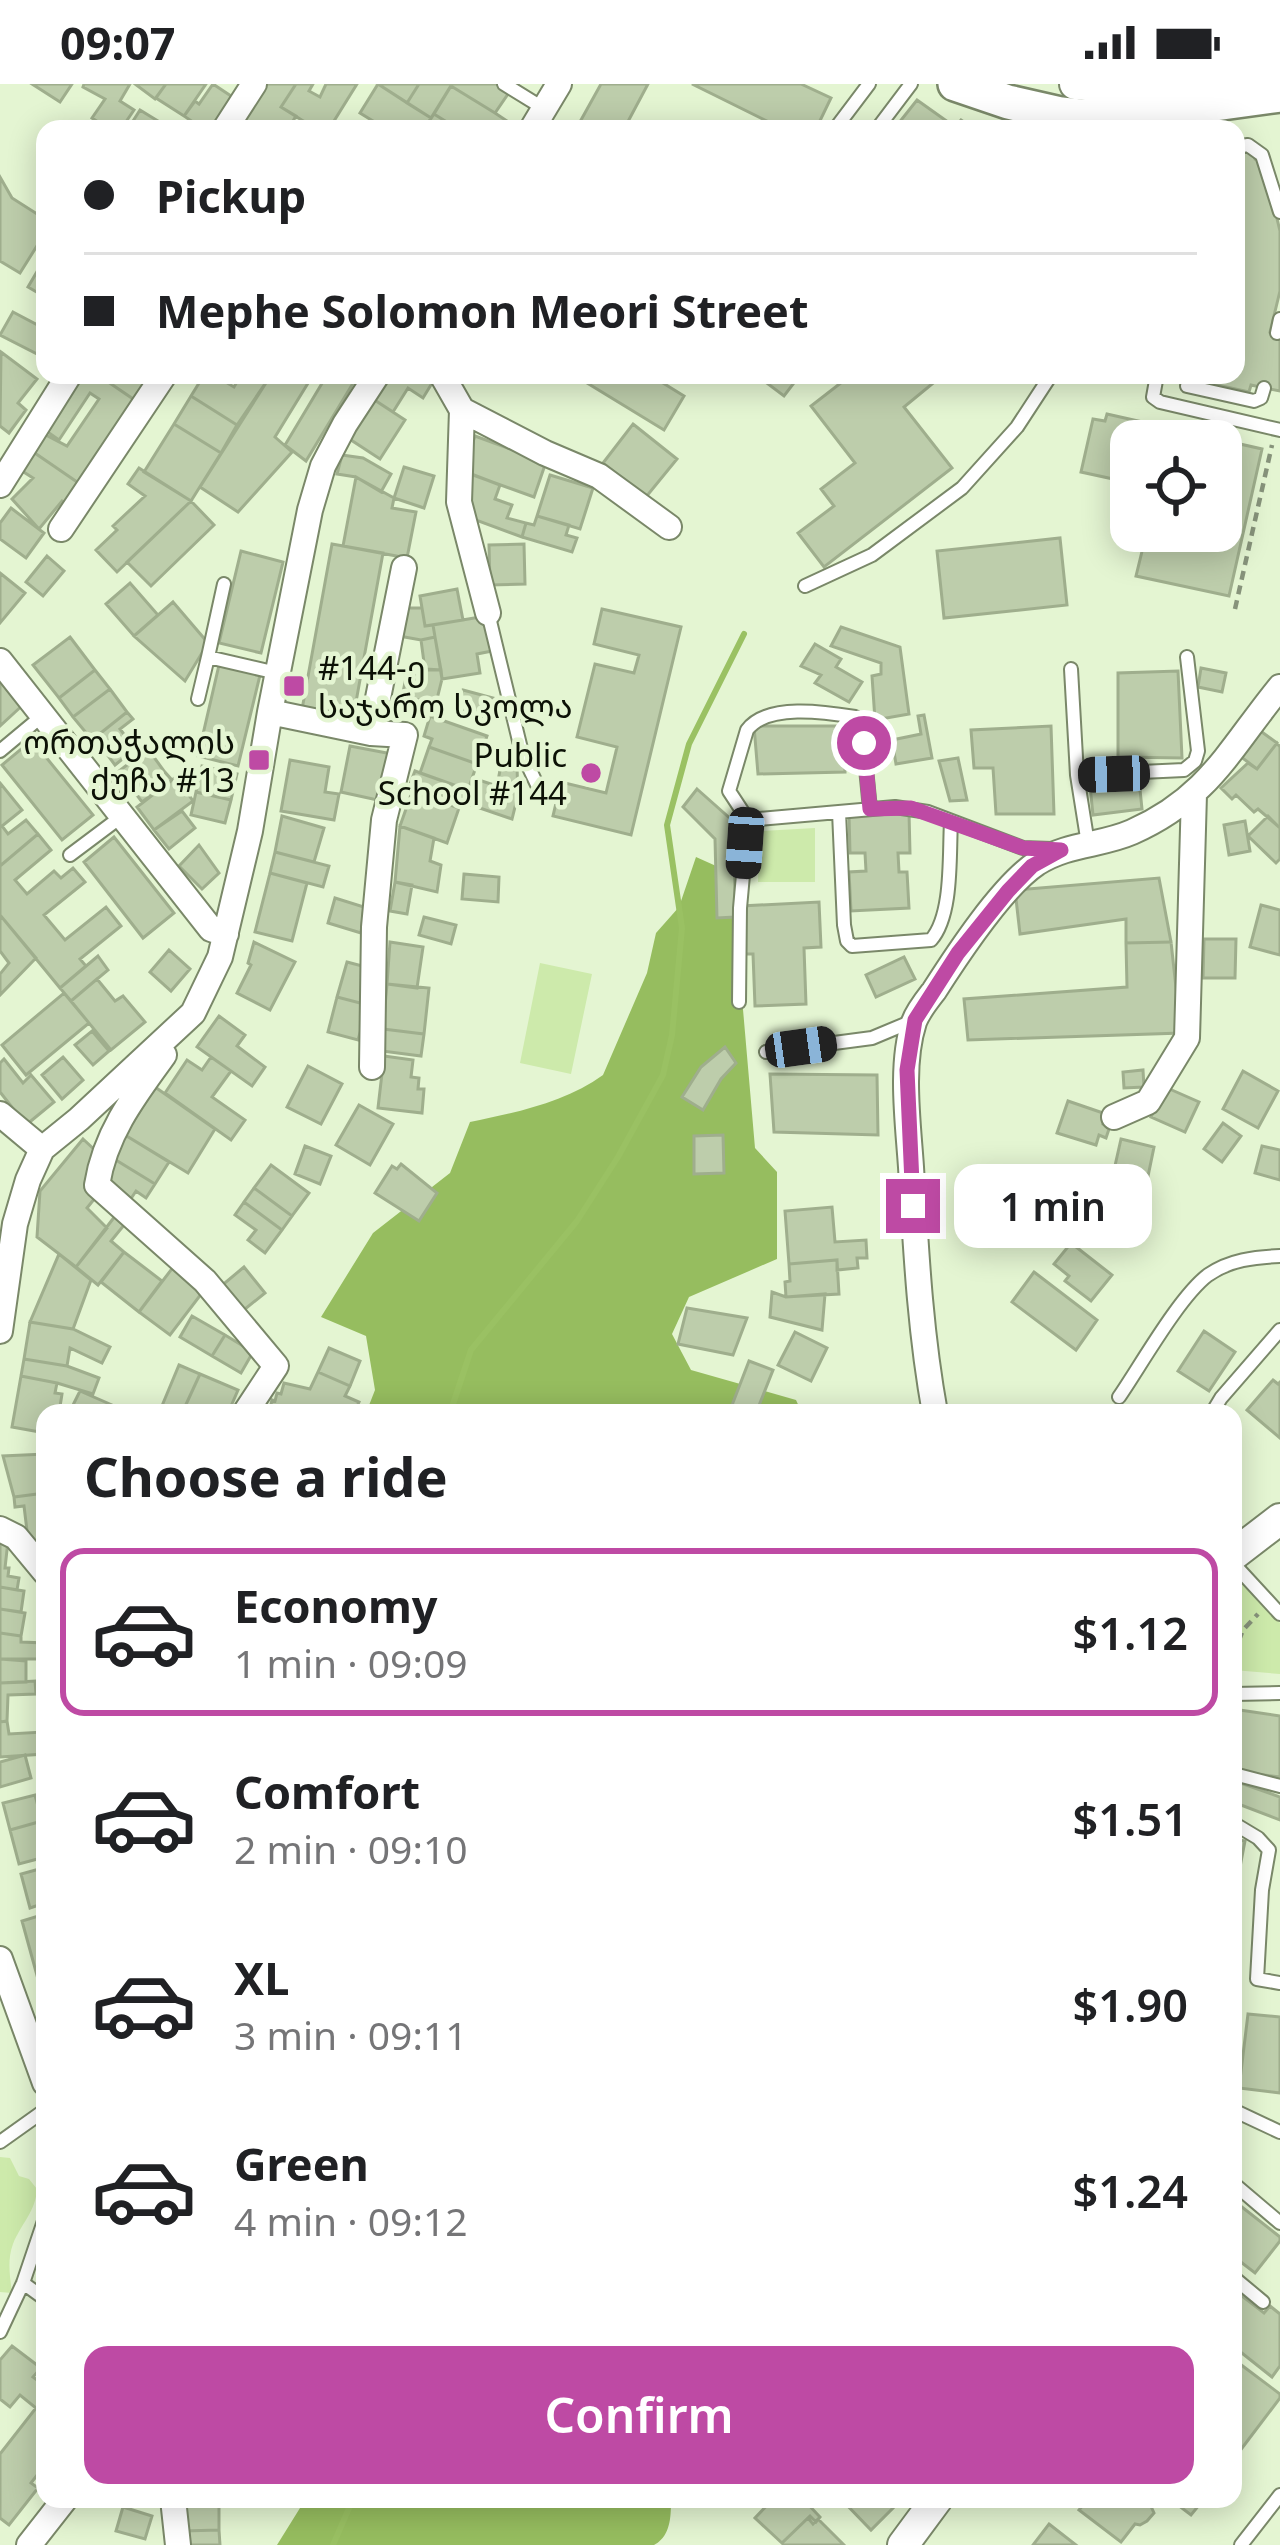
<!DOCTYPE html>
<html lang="en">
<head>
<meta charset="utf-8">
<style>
	body { margin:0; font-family:"Noto Sans","Noto Sans Georgian",sans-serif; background:#f6f6f6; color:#202124; height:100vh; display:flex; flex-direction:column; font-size:45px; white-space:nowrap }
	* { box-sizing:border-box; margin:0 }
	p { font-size:39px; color:#757577 }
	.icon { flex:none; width:66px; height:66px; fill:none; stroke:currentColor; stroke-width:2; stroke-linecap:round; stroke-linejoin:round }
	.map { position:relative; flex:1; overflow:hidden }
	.drawer { position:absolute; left:36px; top:1320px; width:1206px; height:1104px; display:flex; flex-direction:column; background:#fff; border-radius:24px; box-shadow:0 6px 30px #0003 }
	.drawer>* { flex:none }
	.banner { position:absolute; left:36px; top:36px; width:1209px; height:264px; border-radius:24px; box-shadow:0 6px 30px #0003; display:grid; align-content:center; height:264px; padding:0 48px; background:#fff }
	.fabs { position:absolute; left:1110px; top:336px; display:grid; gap:24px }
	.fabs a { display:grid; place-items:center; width:132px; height:132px; border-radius:24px; background:#fff; box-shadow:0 6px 30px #0003; font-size:60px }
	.end { position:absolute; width:54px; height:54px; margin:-27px; border:15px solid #be4aa4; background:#fff; box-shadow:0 0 0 6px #fff }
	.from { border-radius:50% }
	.bubble { position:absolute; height:84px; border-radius:24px; background:#fff; box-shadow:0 6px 30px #0003; font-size:39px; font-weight:600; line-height:84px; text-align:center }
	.car { position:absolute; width:36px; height:72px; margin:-36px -18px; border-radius:15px; box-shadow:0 0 9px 3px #0007; background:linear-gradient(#222 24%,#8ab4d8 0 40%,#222 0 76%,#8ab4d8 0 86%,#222 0) }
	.banner b { display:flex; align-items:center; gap:42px; height:114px; font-size:45px }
	.banner b+b { border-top:3px solid #e0e0e0 }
	.banner i { width:30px; height:30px; background:#202124 }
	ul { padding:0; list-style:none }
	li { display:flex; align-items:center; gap:36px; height:168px; margin:0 24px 18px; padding:0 24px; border:6px solid transparent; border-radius:24px }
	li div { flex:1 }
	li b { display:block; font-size:45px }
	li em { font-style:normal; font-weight:600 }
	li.on { border-color:#be4aa4 }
	li>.icon { width:108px; height:108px; stroke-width:1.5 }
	h2 { padding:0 48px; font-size:54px; line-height:144px }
	.primary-button { display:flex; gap:24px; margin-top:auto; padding:24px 48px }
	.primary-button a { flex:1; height:138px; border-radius:24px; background:#be4aa4; color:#fff; font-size:48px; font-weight:600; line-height:138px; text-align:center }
	.status { display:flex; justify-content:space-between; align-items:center; height:84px; padding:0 60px; background:#fff; direction:ltr }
	.status svg { height:33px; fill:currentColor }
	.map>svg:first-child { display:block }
</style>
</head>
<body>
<div class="status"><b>09:07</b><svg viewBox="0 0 49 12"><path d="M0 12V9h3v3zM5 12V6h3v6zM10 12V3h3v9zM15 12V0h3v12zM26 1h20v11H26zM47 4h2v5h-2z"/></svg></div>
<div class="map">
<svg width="1280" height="2461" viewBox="0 0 1280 2461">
	<rect width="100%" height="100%" fill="#e4f5d2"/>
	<path fill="#cdeaab" d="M815,744V798H758L760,747Z
		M540,879L592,890L571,990L520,979Z
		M1243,1493L1280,1539V1590L1233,1586V1502Z
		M0,2073L10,2074L19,2092L29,2095L37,2105C36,2127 21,2140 13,2160C7,2176 10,2193 12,2209L0,2208Z"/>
	<path fill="#96bd5f" d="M696,773L725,786L735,833L755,1064L777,1088V1175L689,1213L672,1250L691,1286L796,1316L802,1329H366L375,1306L366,1252L321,1233L373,1149L450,1089L470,1038C515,1029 566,1018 603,991L647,889L656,849L679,823Z
		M299,2415H671C671,2432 671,2452 654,2461H277L300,2424Z"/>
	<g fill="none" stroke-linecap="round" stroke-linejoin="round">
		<path stroke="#9ac163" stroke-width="6" d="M450,1329L471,1266L577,1137L618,1073L663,991L672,951L682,844L667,741L689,660L744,550
			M333,2461L353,2415"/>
	</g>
	<path fill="#bdcdab" stroke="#9fae8d" stroke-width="3" d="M32,0H72L60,18Z
		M84,0H130L120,17L134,26L121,45H109L92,34L105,15L83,3Z
		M135,0H166L155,15Z
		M166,0H206L184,32L156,14Z
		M213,0L234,14L214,45H203L184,32L195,17L199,20Z
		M266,0H296L281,23L296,32L288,45H238Z
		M296,0H313L309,7L320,13L326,0H357L329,45H316L281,23Z
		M378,0H419L407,19Z
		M378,0L431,34L424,45H386L360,29Z
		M419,0H452L431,34L407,19Z
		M452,0H498L510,7L495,29L451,2Z
		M601,0H648L624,45H576Z
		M692,0H801L831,14L816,45H783Z
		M451,2L495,29L519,45H458L434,30Z
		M917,16L955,43L961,36L974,45H894Z
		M140,26L171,45H128Z
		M434,30L458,45H424Z
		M1252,65L1255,75L1262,73L1280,147V207L1270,248L1280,250V307L1251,301L1249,308L1172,291H1236L1238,173L1236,70Z
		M0,93L12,114L45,135V149L20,189L0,177Z
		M45,174V213L28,203Z
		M13,228L45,245V274L0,251Z
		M1,268L37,295L18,319L26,326L9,349L0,342Z
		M78,291H98L136,317L80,400L29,365L40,348L67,362L99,315L90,309L59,356L42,344Z
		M98,291H154L136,317Z
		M204,291H214L234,303L241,291H271L237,341L191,312Z
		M271,291H313L275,353L292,368L238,428L200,403Z
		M327,291H358L306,377L285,361Z
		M388,291H437L423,314L408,304L393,328L373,315Z
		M574,291H650L684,312L664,346Z
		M756,291H800L784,312Z
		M851,291H943L904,323L952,384L824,483L798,449L834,422L821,405L855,379L811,322Z
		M191,312L237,341L221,369L174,340Z
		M373,315L405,336L380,375L348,354Z
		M1107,330L1262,365L1229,512L1136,492L1147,447H1221V357H1131V407L1112,402L1113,395L1081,388L1093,335L1105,337Z
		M174,340L221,369L191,417L144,388Z
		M633,340L677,375L646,413L603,379Z
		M475,352L546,378L534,413L462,387Z
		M29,365L80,400L68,422L62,417L39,445L12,415L33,394L16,383Z
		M342,371L363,374L391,390L381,408L356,393L337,390Z
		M404,383L434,392L424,424L394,414Z
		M139,384L191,417L117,488L96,466L117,446L113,442L145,412L128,400Z
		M466,388L500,401L495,415L512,421L507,434L526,439L522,453L473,435Z
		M550,391L593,404L580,445L537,432Z
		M356,393L394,414L392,424L416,428L407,474L343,462Z
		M191,417L214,441L151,502L127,478Z
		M11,424L44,449L26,474L0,455V439Z
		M537,432L569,441L566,451L577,454L572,468L522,453L526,439L534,441Z
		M1060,454L1067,521L944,534L937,467Z
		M332,460L383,469L352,640L301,631Z
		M524,460L525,500L490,501L489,461Z
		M241,467L283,478L261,569L219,559Z
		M47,472L64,487L43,512L26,498Z
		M0,489L25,509L0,539Z
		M130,499L158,531L134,552L106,520Z
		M457,505L463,536L425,542L420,512Z
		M173,518L208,559L185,597L134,552Z
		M406,524H422L425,542L433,541L435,553L421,556L399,552Z
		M602,525L681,543L631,751L553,732L561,698L606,709L617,663L577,653L595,580L634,589L639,571L594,560Z
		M486,532L492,567L477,570L480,589L442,595L433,541Z
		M841,543L900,563L909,630L875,636L872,592L881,590V579L831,562Z
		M70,553L95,586L59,614L33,581Z
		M435,553L441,586H425L421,556Z
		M815,560L841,575L836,583L862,598L849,618L815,599L821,591L801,582Z
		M219,581L260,591L238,682L198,672Z
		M408,584L441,586L442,595L436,619L402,613Z
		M1201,584L1226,589L1222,608L1198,603Z
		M95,586L110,605L73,633L59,614Z
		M1178,587L1182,674L1118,673V589Z
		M0,590L25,619L0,642Z
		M110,605L127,628L92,656L73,633Z
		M463,606L497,615L492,635L458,626Z
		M402,613L428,618L426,631L400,626Z
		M127,628L133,635L120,645L135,665L115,681L100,661L97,663L92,656Z
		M924,631L932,674L896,680L892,656L921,650L918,632Z
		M430,632L487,652L477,680L429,663L432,655L424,652Z
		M754,642H844L845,688L758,690Z
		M1051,642L1054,730H996L993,684H974L971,646Z
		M1255,643L1277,659L1257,685L1236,669Z
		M32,656L93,731L62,756L2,681Z
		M1277,659L1280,663V744L1258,725L1254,728L1236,711L1232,715L1221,704L1248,679L1257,685Z
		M350,662L392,670L382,717L341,708Z
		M429,663L477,680L468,706L420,689Z
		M148,665L164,687L136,710L119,687Z
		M958,674L967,716L950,717L939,677Z
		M290,676L329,683L325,708L339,710L334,736L281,727Z
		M501,681L517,683L518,711L512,735L410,700L415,687L468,706L473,694L497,702Z
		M202,682L237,690L231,716L196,708Z
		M164,687L172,696L142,718L136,710Z
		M176,693L193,717L154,746L137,723Z
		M1139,696L1142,725L1093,731L1090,702Z
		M0,699L22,726L2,742L8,750L26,736L38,750L0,782Z
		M697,705L734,738L735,833L717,834L715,755L683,723Z
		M196,708L231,716L225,739L191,731Z
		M412,708L459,724L447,759L400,742Z
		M182,727L195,744L169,765L154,746Z
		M909,728L910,769H898L899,788H907L909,824L851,827L849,788L866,787L865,769H850L849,731Z
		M282,732L324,744L314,778L275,768Z
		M1268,732L1280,744V775L1276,779L1248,752Z
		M1245,737L1250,767L1229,771L1224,741Z
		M400,742L434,754L430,777L441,781L437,808L395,798Z
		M38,750L51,766L15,796L27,810L54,787L61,794L73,784L85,798L44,831L65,856L106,823L121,842L80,875L86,882L60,904L0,831V782Z
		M114,753L174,829L143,854L84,778Z
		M199,761L219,789L202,805L179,782Z
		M275,768L329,782L323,803L270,789Z
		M270,789L307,799L292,857L255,848Z
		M464,790L499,793L498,818L462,815Z
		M1159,794L1171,858L1126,859V835L1020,850L1015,806Z
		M395,798L412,801L407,830L390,827Z
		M335,814L364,823L361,849L328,839Z
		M819,818L821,863L804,864L806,920L755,922L753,870H744L742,822Z
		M1261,821L1280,826V871L1250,863Z
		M0,831L36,874L0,911V890L9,879L0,867Z
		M424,833L456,841L451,860L419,851Z
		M1204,855H1236L1235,894H1203Z
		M254,858L295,878L270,926L237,909L251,881L248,879Z
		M390,858L423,863L417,904L387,900Z
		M1171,858L1181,949L968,956L964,915L1127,903L1126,859Z
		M169,866L190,885L171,907L150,888Z
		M98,872L108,886L71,917L60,904Z
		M904,873L915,895L876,913L866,891Z
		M347,878L370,884L360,919L337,913Z
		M97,895L115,917L123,912L145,938L111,966L71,917Z
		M387,900L429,904L424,950L383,945Z
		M64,909L89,939L26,991L2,961Z
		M337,913L368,921L358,956L328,948Z
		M219,932L245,951L237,962L265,983L252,1002L197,963Z
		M383,945L424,950L421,972L382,967Z
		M92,947L109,967L93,981L75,961Z
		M725,963L736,979L721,995L703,1026L682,1013L701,983Z
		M384,972L413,976L411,993L419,994L418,1005H424L422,1029L378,1024Z
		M63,973L83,996L62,1015L42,991Z
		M211,973L231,987L212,1013L245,1036L231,1056L165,1009L187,976L202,986Z
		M4,975L23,999L31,991L54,1018L26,1041L0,1008V979Z
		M308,982L342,1000L321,1040L287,1023Z
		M1143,986L1144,1003L1124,1004L1123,988Z
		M1243,987L1278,1007L1258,1044L1223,1025Z
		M770,990L877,991L878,1051L774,1048Z
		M155,1003L215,1045L188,1089L125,1051Z
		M1165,1003L1199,1018L1185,1048L1151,1033Z
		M1068,1017L1106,1030L1103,1040L1110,1042L1106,1054L1099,1051L1096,1061L1057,1049Z
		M359,1021L393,1040L370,1081L336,1061Z
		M1223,1039L1241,1052L1222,1078L1204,1065Z
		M125,1051L169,1078L155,1100L111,1073Z
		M723,1051L724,1089L694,1090V1052Z
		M83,1055L98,1069L92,1095L85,1104L95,1114L87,1124L107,1144L76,1183L37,1153L40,1107Z
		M1121,1055L1154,1063L1146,1102L1112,1095Z
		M305,1062L331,1072L320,1100L295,1090Z
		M1262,1062L1280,1066V1096L1255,1089Z
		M111,1073L155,1100L146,1114L136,1107L128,1119L102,1099Z
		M401,1080L437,1109L419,1137L375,1109L392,1082L397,1085Z
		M271,1081L309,1109L292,1132L254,1104Z
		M254,1104L292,1132L282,1146L244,1118Z
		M244,1118L282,1146L265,1169L248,1156L256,1146L235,1131Z
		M832,1123L835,1158L866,1156L867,1174H857L858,1184L837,1186V1176L789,1180L785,1127Z
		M119,1127L129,1135L111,1157L124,1168L98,1201L76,1183Z
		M1071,1159L1112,1191L1091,1217L1065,1197L1069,1192L1054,1180Z
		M124,1168L162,1197L139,1228L101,1198Z
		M59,1170L91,1196L73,1245L30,1238Z
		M837,1176L839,1210L786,1213L785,1198L790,1197L789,1180Z
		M174,1182L205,1205L170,1251L139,1228Z
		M244,1183L265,1209L240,1229L220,1203Z
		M1034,1188L1097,1236L1076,1266L1012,1218Z
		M772,1208L786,1213L825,1210L822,1246L770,1233Z
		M687,1224L747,1234L733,1271L678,1260Z
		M192,1232L225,1251L212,1272L180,1253Z
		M30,1238L73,1245L110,1263L102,1279L70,1264L67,1282L24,1275Z
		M1204,1247L1235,1268L1209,1307L1178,1287Z
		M795,1248L827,1264L811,1297L778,1281Z
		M225,1251L253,1268L241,1289L212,1272Z
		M329,1264L360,1277L350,1302L318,1288Z
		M24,1275L67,1282L99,1294L93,1310L57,1299L21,1292Z
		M749,1277L773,1286L756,1329H729Z
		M179,1281L200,1290L183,1327L159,1329Z
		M318,1288L350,1302L345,1312L359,1318L354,1329H269L272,1316L275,1317L277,1309L281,1310L284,1299L310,1305Z
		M200,1290L238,1306L228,1329L183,1327Z
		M21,1292L57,1299L55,1309L62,1310L59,1329H45V1349L12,1343Z
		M1273,1296L1278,1300L1280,1298V1354L1247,1326Z
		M80,1307L121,1325L119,1329H90L73,1321Z
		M45,1370V1409L14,1413L3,1372Z
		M45,1409V1460L29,1463L24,1422L15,1423L14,1413Z
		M0,1454L8,1457L5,1484H9L8,1492L19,1494L17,1506L0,1503Z
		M0,1503L24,1507L21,1528L0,1525Z
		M0,1525L25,1529L21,1552L0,1549Z
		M0,1549L21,1552V1558L45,1559V1575H0Z
		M0,1575L26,1577V1598L0,1599Z
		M35,1597L36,1610L8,1611L7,1637L0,1638V1599Z
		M1233,1625L1280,1632V1693L1233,1687Z
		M7,1637L9,1650L43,1648L44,1670L0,1673V1638Z
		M25,1671L31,1694L0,1703V1678Z
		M1235,1697L1280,1713V1736L1233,1718Z
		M35,1711L42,1737L10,1746L3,1719Z
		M42,1737H45V1773L19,1780L10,1746Z
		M1233,1755L1245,1757L1240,1783L1233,1782Z
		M43,1784L45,1819L30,1824L21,1790Z
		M45,1830V1905L41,1906L22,1837Z
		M1248,1930L1280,1933V2009L1239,2004Z
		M1233,2116L1280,2153V2157L1255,2189L1233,2172Z
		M1233,2205L1264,2229L1270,2222L1280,2230V2282L1272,2293L1233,2262Z
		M12,2262L41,2284L33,2293L45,2302V2381L31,2399L38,2404L9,2441L0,2434V2370L36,2324L20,2311L10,2323L0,2315V2276Z
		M1240,2280L1280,2310V2314L1233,2376V2289Z
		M183,2415H219V2446L183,2447Z
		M773,2415H803L820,2433L816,2438L810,2432L782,2459L755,2434Z
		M841,2415H902L871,2446Z
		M1088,2415H1153L1149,2418L1154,2429L1147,2437L1140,2441L1135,2440L1121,2458L1079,2426Z
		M1170,2415H1204L1191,2431Z
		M123,2423L152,2432L145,2455L116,2447Z
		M808,2434L813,2440L818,2435L844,2461H784L782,2459Z
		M1049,2440L1076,2461H1033Z
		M219,2446L220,2461H183V2447Z"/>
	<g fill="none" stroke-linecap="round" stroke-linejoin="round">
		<g stroke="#7a8869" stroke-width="16">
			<path id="service" d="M504,0L543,24
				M835,45L869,0
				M877,45L911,0
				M1236,63L1248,61L1262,71L1280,128
				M1277,249L1280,235
				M1157,291L1153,313L1160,318L1280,346
				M1187,302L1254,317L1261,314L1264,304
				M805,502L872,471L962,404L1017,343L1051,291
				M488,529L522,669L541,709
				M208,573L224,500
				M1071,585L1077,691L1088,760
				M198,615L208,573L277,589
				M0,667L42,632
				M1077,691L1184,686L1195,677L1198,667L1187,573
				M839,728L844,841L847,857L852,862L931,856C953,831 949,772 951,738
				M748,736L895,723L928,728L1023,764L1052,765
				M70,771L122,732
				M739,918L740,824L748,736L729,707L747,646C767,619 825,628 855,633L862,644L870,725
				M766,968L872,954L915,936
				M1119,1313C1141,1281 1179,1213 1208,1191C1229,1176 1255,1173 1280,1172
				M1212,1329L1221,1314L1280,1246
				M1233,1479L1280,1530
				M1233,1610L1280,1609
				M1234,1690L1280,1702
				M1233,1739L1258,1754L1269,1766L1262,1806L1257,1895L1280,1899
				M1233,2026L1280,2048
				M0,2058L45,2026
				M1233,2099L1280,2139
				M1233,2193L1263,2218
				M23,2199L45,2215
				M0,2248L23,2199L45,2134
				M1241,2461L1280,2411"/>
		</g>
		<g stroke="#7a8869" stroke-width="28">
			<path id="minor" d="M225,45L254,0
				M532,45L559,0
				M442,291L462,326L459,418L488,529
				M462,326L545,369L599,392L669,443
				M0,401L69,291
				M61,445L164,291
				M0,577L211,845L226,850
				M270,628L371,649L405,651L384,736L374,843L372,983
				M371,649L404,484
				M164,971C134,1012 105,1050 97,1101L205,1197L276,1282L245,1329
				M0,1030L42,1065
				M1114,1033L1148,1018L1187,954L1194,710
				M0,1247L15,1140L28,1096L42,1065L79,1035L193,929L220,873L250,747L270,628L310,426L323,382L345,340L377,291
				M935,1329C920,1247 916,1166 911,1083C908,1038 900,981 914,938C918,927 927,916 934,907C957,871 1002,802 1037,779C1069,759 1100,762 1132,748C1209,714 1230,664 1280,603
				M0,1445L16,1453L45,1488
				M0,1875L45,1999
				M173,2415L178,2461
				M29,2461L65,2415"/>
		</g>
		<g stroke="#7a8869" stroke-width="34">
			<path id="tertiary" d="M1075,0L1174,5L1238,4
				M1233,1471L1280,1435
				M903,2461L937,2415"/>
		</g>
		<g stroke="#7a8869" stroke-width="38">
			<path id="secondary" d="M955,0L1008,18L1061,30L1080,32L1186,24L1280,11"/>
		</g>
		<path stroke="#87937b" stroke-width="4.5" stroke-dasharray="9 6" stroke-linecap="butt" d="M1236,181H1237
			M1235,525L1272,361
			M1233,1571L1243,1546L1258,1530"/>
		<use href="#service" stroke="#fff" stroke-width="12"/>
		<use href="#minor" stroke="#fff" stroke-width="24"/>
		<use href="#tertiary" stroke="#fff" stroke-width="30"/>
		<use href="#secondary" stroke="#fff" stroke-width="33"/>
	</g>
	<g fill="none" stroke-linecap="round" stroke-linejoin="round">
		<path stroke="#be4aa4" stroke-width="15" d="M864,659L870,725L911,724L1023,764L1061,766L1032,782L1008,807L958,869L915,936L907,986L913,1122"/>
	</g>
	<g fill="#be4aa4" stroke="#e4f5d2" stroke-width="4.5">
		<rect x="282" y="590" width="24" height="24" rx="6"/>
		<rect x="247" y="664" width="24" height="24" rx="6"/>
		<circle cx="591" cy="689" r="12"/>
	</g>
	<g text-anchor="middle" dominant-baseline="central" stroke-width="9" stroke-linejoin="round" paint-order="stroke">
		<g font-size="33" fill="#0c1106" stroke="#e4f5d2" text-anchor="end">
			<text x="318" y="583" text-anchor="start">#144-ე<tspan x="318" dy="38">საჯარო სკოლა</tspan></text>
			<text x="235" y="657">ორთაჭალის<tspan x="235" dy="38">ქუჩა #13</tspan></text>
			<text x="567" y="670">Public<tspan x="567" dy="38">School #144</tspan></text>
		</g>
	</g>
</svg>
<div class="fabs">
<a><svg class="icon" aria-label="locate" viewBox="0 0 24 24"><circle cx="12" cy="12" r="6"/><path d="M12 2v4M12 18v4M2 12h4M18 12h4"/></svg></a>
</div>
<i class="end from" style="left:864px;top:659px"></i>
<i class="end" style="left:913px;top:1122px"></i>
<div class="bubble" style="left:954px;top:1080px;width:198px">1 min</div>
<i class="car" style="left:1114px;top:690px;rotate:268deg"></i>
<i class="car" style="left:745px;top:759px;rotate:184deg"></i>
<i class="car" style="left:801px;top:963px;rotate:82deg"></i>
<div class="banner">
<b><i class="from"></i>Pickup</b>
<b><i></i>Mephe Solomon Meori Street</b>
</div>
<section class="drawer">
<h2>Choose a ride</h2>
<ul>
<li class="on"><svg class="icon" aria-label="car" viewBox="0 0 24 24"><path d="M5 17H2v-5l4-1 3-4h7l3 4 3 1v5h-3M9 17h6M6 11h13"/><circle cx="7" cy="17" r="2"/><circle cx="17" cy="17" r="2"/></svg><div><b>Economy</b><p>1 min · 09:09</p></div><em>$1.12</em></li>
<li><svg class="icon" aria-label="car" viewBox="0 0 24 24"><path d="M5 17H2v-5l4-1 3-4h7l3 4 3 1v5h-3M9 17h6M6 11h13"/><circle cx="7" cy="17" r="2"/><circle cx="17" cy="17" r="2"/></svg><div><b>Comfort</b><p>2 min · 09:10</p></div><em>$1.51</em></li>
<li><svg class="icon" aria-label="car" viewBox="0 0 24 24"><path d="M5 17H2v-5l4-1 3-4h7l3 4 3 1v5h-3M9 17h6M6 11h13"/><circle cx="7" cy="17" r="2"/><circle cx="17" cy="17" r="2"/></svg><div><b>XL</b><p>3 min · 09:11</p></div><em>$1.90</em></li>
<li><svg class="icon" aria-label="car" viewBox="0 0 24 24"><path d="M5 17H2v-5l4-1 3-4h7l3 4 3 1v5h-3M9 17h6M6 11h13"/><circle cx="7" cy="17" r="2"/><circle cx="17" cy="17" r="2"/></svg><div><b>Green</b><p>4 min · 09:12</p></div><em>$1.24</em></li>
</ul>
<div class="primary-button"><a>Confirm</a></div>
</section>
</div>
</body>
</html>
